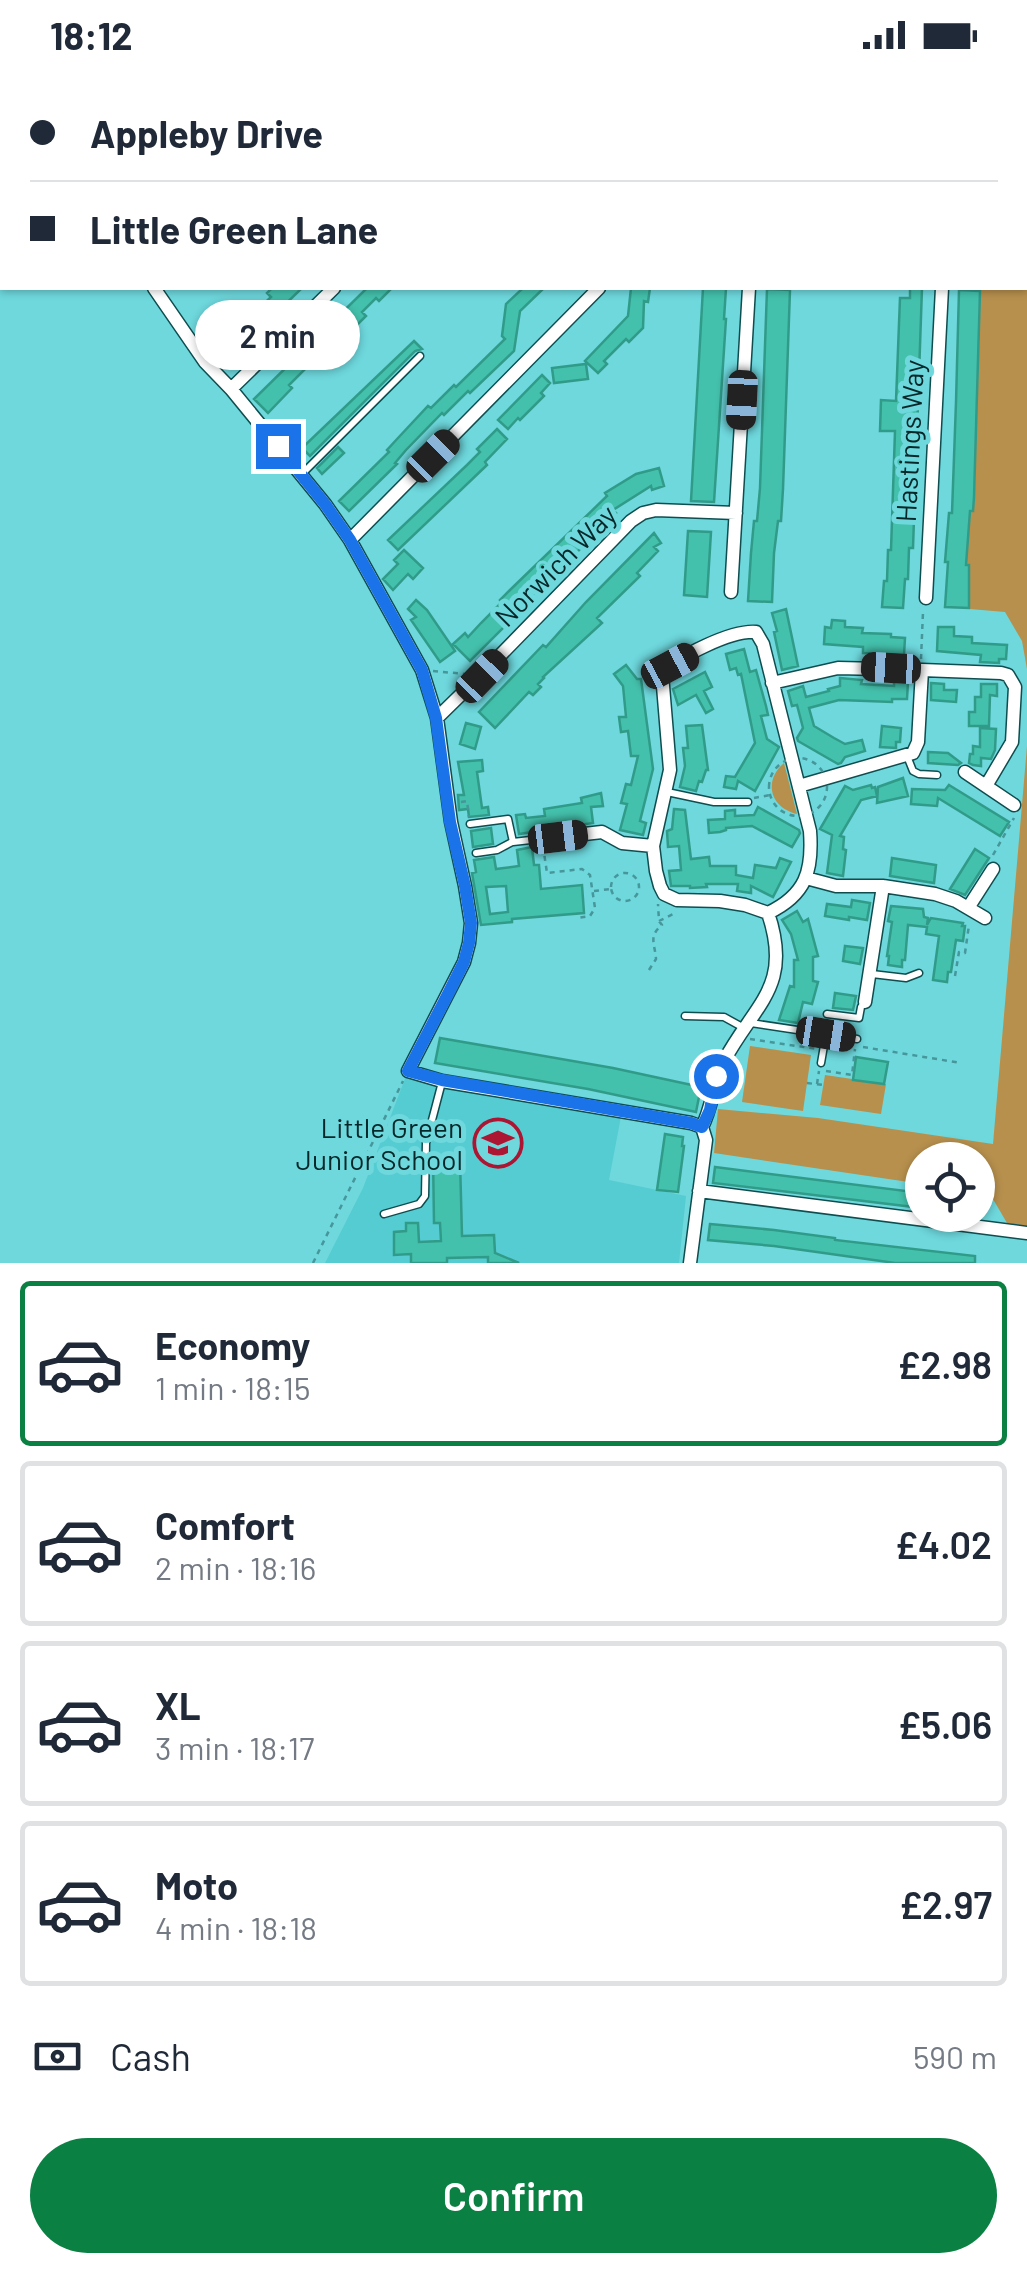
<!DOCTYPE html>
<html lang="en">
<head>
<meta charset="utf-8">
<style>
	body { margin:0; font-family:Barlow,sans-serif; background:#f2f2f3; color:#1f2937; height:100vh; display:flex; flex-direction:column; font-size:38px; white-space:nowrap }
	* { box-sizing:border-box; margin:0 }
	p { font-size:32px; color:#747a83 }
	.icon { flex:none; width:55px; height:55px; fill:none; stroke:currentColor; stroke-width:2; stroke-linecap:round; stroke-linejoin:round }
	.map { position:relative; height:1193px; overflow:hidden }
	.side { display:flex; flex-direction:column; background:#fff; flex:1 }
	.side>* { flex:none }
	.guide { position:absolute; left:0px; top:0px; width:1028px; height:220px; box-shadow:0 2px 8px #0004; display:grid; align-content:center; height:220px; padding:0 30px; background:#fff }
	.fabs { position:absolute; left:905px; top:1072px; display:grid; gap:20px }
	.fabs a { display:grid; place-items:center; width:90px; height:90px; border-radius:50%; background:#fff; box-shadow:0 2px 8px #0004; font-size:50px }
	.end { position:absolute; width:45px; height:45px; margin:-22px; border:12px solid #1a73e8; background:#fff; box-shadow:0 0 0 5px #fff }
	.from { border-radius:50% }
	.bubble { position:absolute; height:70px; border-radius:35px; background:#fff; box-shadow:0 2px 8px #0004; font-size:32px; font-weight:600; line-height:70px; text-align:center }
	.car { position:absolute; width:30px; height:60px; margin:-30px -15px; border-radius:12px; box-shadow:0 0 8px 2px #0007; background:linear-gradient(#222 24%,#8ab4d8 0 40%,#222 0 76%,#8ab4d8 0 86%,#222 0) }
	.guide b { display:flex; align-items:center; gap:35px; height:95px; font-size:38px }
	.guide b+b { border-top:2px solid #e0e1e3 }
	.guide i { width:25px; height:25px; background:#1f2937 }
	ul { padding:18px 0 0; list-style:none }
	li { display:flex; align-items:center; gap:30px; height:165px; margin:0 20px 15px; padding:0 10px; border:5px solid #e0e1e3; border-radius:10px }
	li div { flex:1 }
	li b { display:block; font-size:38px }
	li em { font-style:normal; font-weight:600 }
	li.active { border-color:#0b8043 }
	li>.icon { width:90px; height:90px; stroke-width:1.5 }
	.pay { display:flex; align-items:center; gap:25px; height:110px; padding:0 30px; font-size:38px }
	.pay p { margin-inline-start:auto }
	.cta { display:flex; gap:20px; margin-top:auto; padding:20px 30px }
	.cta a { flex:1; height:115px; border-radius:60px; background:#0b8043; color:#fff; font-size:40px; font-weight:600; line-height:115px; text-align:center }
	.status { display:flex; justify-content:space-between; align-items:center; height:70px; padding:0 50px; background:#fff; direction:ltr }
	.status svg { height:28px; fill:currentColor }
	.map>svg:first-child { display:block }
</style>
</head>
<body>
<div class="status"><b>18:12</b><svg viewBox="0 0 49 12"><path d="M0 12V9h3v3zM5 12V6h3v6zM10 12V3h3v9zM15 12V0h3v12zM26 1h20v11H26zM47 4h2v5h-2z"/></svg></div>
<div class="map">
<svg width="1027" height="1193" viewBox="0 0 1027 1193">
	<rect width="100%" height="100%" fill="#6ed8dd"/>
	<path fill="#55ccd2" d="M408,1001L623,1036L609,1110L686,1126L679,1193H325L363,1118Z"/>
	<path fill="#b7904d" d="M1025,170H1027V599L1022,571L1005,542L970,539L969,495L966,493L970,444L973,440L978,318L979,218H1025Z
		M1027,676V1156L1007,1153L990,1124L978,1122V1090H922V1114L714,1083L718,1039L818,1048L993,1074Z
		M784,693L797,744C770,738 763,711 784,693Z
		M750,976L811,985L803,1041L742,1032Z
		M825,1005L886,1014L881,1044L820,1035Z"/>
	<path fill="#44c1ac" stroke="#319b89" stroke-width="2.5" fill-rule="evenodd" d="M272,218H302L227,291L214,277L240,251L243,254L271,227L267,223Z
		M367,218H392L379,231L376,228L362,242L366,246L314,298L310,294L289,315L292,318L268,343L254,329Z
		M523,218H544L520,241L514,281L470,323L468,321L444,345L442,343L406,380L395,393L397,394L349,441L339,431L389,382L387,380L398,368L428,336L431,338L454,315L456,317L505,269L502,266L506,234Z
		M631,218H650L648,232L644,231L643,258L629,272L626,269L604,291L607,294L598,303L585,291L628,246Z
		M703,218H726L724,249H726L714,432L691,431Z
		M910,218H922L913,478H909L908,509H905L903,538L882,537L884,511H887L888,480H891L895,361H880L881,330L896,331L900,228H910Z
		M767,219L790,220L783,419L781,451H778L774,483L772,532L748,531L751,483L754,451H757L760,418Z
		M959,220L980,221L974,427L973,441H970L966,495H969V538L945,537L948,492H945L949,443H952L956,332Z
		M414,271L422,279L415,281L310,386L302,378Z
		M586,294L588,309L554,313L552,298Z
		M542,305L550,313L541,323L544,326L520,350L518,348L508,359L498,350Z
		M497,359L507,369L485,392L487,395L398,480L388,470L467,395L480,382L477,379Z
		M338,377L344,383L322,404L317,398Z
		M659,398L664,416L652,420L651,416L613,440L616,443L607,453L510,547L512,549L470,591L453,574L465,563L468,567L481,553L502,532L500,530L510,520L607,426L605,423L636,404Z
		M688,461L711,462L707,527L684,525Z
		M654,463L661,473L654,477L658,481L637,503L640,506L597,548L602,553L543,607L544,608L538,614L541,617L533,625L529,622L495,658L479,642L543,575L546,577L586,532Z
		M404,480L423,498L413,509L408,504L393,520L383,509L398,494L394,490Z
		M416,530L427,540L455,581L440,592L411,550L416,547L408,539Z
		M786,539L798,596L782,600L774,562L777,561L772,543Z
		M832,550L845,551V557L863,558L862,563L891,564V567L905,568L904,585L863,583V577L824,574L825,557L831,558Z
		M938,557H954V566L972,567V573L1007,575L1006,589H999V593L980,592L981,585L937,581Z
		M744,579L750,602L756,600L766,636L768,645L761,646L767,669L779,677L755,721L738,711L736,719L724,717L726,706L735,707L755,673L741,604L738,605L736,598L730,600L726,584Z
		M626,595L637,609H641L653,699L640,751L646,753L643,765L620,760L627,734L621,733L626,714L631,715L638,686H631L628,661L621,662L619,647H626L623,616L614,604Z
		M705,602L712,617L704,621L713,639L706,643L696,625L678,635L673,619Z
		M840,608L862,610L861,614L894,616V611L908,612L907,629H892V632L839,630L809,638L814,656L834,668L845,674L862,670L865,681L845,687L841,693L838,694L798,671L797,668L803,658L797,635L792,636L788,621L803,616L806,627L829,621L828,619L840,616Z
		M931,613L944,614V620H957L956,632L931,630Z
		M981,614H997V626L990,625L989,656H969V642H975V627H981Z
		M466,653L481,657L475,679L460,674Z
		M702,655L708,700H706L702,712L699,711L696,721L680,717L685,696L683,678H688L686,656Z
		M882,656L901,658L900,672H896V678L880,677Z
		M980,658L996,659L995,680L991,689L981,688V696L973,695L969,693L970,684H973V676L980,677Z
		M928,682L948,683L961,693L958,695L928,693Z
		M482,690L483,701L477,702L482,738L488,737L489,745L469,747L468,739L459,740L458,725H464L458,692Z
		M903,708L908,726L877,733L878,717Z
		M871,715L872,718L875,717L877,726L861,730L840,766L844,767L843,779L846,780L843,806L827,803L832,765L820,759L845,716L853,720Z
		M949,715L1009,752L1000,766L938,728L937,736L911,734L912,719L945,720Z
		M601,723L603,736L591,737L593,753L519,764L516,745L525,744L526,748L545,746L544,739L582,733L581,728Z
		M758,737L799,760L800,763L792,777L752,756L726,758V760L720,762L709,763L708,750L725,749V741L735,740V746L754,745Z
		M674,739L685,740L691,789L709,787L710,796H736V805L753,808L755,795L776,798L780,788L791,792L773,827L751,816V823L737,821L738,814H706L707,817L690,818V816H671L669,801L681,800L679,776L668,777L667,761L672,759Z
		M491,758L493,774L473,777L471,761Z
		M532,777L534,795H539L541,819L582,815L584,843L512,849V852L481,855L472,803L476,802L474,790L494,787L496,799L519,796L517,780ZM506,816L508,842L490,844L486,817Z
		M975,779L989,788L965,825L950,819Z
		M892,788L936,795L934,813L890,806Z
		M852,830L870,833L867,850L849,847V850L825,846L827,834L851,837Z
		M891,836L923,839L924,847L928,848L927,855L931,848L963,853L962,856H965L963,871L956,870L951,902H948L947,912L933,910L939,866L926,864L927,857L908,855L905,890H902V897L888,895L889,886H887L892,852L888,851Z
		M797,841L803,852L808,849L818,886L813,887V911L818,912L812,934L803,932L798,953L779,950L790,916L794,917V890H798L791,864L782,850Z
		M845,876L863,878L860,894L843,891Z
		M835,923L856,926L853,940L833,938Z
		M440,968L613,998L701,1017L696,1042L588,1019L435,993Z
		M856,987L888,992L884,1014L853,1010Z
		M665,1064L683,1067L682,1076H684L678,1122L657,1120Z
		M433,1086H446L447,1090H460L462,1166L494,1165L495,1183L519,1193H488V1187L447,1188V1193H411V1184L394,1185V1162L406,1161V1153H418L419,1172L441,1171L440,1153H434Z
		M715,1097L922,1123V1138L713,1113Z
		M710,1154L774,1160L835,1168V1170L975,1186V1193H895L774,1176L708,1170Z"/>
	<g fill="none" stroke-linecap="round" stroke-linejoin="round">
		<g stroke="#0f4d4f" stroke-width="9">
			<path id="lane" d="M302,404L420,286
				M907,686L913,701L919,704L937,705
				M667,722L714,732H748
				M470,754L508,749L513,772L557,767
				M476,783L497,780L512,772
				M872,904L906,908L919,903
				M827,944L859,948L861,937L864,933
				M685,946L724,947L744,958
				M751,953L857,969
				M821,993L826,964
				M384,1144L419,1134L425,1126L426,1073L442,1012"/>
		</g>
		<g stroke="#0f4d4f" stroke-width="15">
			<path id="street" d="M687,0V2
				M845,0V2
				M1002,0V2
				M23,2L26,0
				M280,2L282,0
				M553,2L556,0
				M0,23L2,21
				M1025,128H1027
				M154,218L205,292L231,319L325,434L350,470L422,600L437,648L451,752L465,816L471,853L469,873L464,892L408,1001L442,1011L691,1053L702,1057
				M231,319L334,218
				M350,470L599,218
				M731,522L749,218
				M926,528L942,218
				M922,600L1001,603L1008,605L1015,617L1012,672L986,716
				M772,613L838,598L922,600L918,672L913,683L799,716
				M437,648L481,605L631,451L643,443L656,440L736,443
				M965,702L1014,735
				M558,767L602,762L622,773L653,776
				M806,808L836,816H883L935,824L956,831L985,848
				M968,838L993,799
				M865,932L883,816
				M702,1057C713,1036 713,1012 724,991C755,933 793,917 768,843L745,835L720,831L677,830L664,824L660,816L656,801L653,776L670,700L662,604C678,586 732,560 756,562L763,574L810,761C813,801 806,825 768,843
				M699,1121L1027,1163
				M690,1193L706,1070L702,1057"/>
		</g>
		<path stroke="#46969a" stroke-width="2.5" stroke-dasharray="5 5" stroke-linecap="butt" d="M921,589L923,542
			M433,601L465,604
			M769 717a29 29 0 1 1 58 0a29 29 0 1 1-58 0Z
			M754,728L770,725
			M461,732L467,731L469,747
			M543,776L547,803L582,799L590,805L595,838L590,846L578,848
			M993,785L1014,748
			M611 817a14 14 0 1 1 28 0a14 14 0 1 1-28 0Z
			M594,821L611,819
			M659,851L675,843
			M649,900L656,889C655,874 648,866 662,855L659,851L658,834
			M955,906L959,882L965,883L969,855
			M750,969L817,979
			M863,977L961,993
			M826,1001L852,1005L855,979
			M807,1013L823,1015
			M817,1014L819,1001
			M313,1193L403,1011"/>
		<use href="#lane" stroke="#fff" stroke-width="6"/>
		<use href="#street" stroke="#fff" stroke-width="12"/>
	</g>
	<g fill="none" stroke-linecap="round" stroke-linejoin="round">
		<path stroke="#1a73e8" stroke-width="12" d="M278,376L325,434L350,470L422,600L436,648L450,752L465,816L471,853L469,873L464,892L448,924L408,1001L442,1010L691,1053L702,1057L710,1040L716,1006"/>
	</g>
	<defs>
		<g id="school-ring" transform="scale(2.5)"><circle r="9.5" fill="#6ed8dd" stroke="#ac1632" stroke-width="1.5"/><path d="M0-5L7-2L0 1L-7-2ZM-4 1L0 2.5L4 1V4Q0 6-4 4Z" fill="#ac1632"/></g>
	</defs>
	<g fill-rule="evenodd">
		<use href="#school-ring" x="498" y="1073"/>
	</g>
	<g text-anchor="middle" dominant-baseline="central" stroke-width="10" stroke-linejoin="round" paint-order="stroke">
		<g font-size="28" fill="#04282a" stroke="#6ed8dd">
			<text transform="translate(909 371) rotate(-87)">Hastings Way</text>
			<text transform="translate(555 495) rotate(-45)">Norwich Way</text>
		</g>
		<g font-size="28" fill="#04282a" stroke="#6ed8dd" text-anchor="end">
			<text x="463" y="1057">Little Green<tspan x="463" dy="32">Junior School</tspan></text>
		</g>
	</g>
</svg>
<div class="fabs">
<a><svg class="icon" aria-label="locate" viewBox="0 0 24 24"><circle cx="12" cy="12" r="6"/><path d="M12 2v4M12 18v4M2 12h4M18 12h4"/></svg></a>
</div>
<i class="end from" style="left:716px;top:1006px"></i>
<i class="end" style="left:278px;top:376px"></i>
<div class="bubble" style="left:195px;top:230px;width:165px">2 min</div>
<i class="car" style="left:742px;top:330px;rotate:183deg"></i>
<i class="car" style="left:433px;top:386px;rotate:45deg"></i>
<i class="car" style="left:670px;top:596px;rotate:62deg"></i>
<i class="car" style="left:891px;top:598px;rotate:273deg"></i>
<i class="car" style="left:482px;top:606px;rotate:44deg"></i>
<i class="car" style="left:558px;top:767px;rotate:83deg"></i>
<i class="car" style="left:826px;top:964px;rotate:99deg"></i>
<div class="guide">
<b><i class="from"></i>Appleby Drive</b>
<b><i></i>Little Green Lane</b>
</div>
</div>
<section class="side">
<ul>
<li class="active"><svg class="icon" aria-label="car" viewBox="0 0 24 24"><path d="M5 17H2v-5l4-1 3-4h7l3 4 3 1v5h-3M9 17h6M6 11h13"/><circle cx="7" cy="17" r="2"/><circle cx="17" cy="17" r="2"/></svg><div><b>Economy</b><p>1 min · 18:15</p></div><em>£2.98</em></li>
<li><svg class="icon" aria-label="car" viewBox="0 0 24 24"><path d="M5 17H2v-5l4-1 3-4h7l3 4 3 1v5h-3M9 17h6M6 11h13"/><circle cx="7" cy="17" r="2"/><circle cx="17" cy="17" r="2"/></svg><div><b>Comfort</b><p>2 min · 18:16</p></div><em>£4.02</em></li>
<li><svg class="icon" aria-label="car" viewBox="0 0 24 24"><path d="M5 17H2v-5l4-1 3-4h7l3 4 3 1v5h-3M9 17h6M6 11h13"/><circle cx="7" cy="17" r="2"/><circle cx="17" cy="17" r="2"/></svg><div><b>XL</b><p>3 min · 18:17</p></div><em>£5.06</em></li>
<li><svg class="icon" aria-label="car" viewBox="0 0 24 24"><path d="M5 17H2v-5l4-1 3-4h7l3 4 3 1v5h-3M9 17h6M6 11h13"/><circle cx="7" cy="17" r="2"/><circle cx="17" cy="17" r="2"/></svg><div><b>Moto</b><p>4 min · 18:18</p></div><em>£2.97</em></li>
</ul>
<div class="pay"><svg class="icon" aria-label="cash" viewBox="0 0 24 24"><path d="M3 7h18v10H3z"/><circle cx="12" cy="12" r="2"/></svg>Cash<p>590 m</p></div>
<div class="cta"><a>Confirm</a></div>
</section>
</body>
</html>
